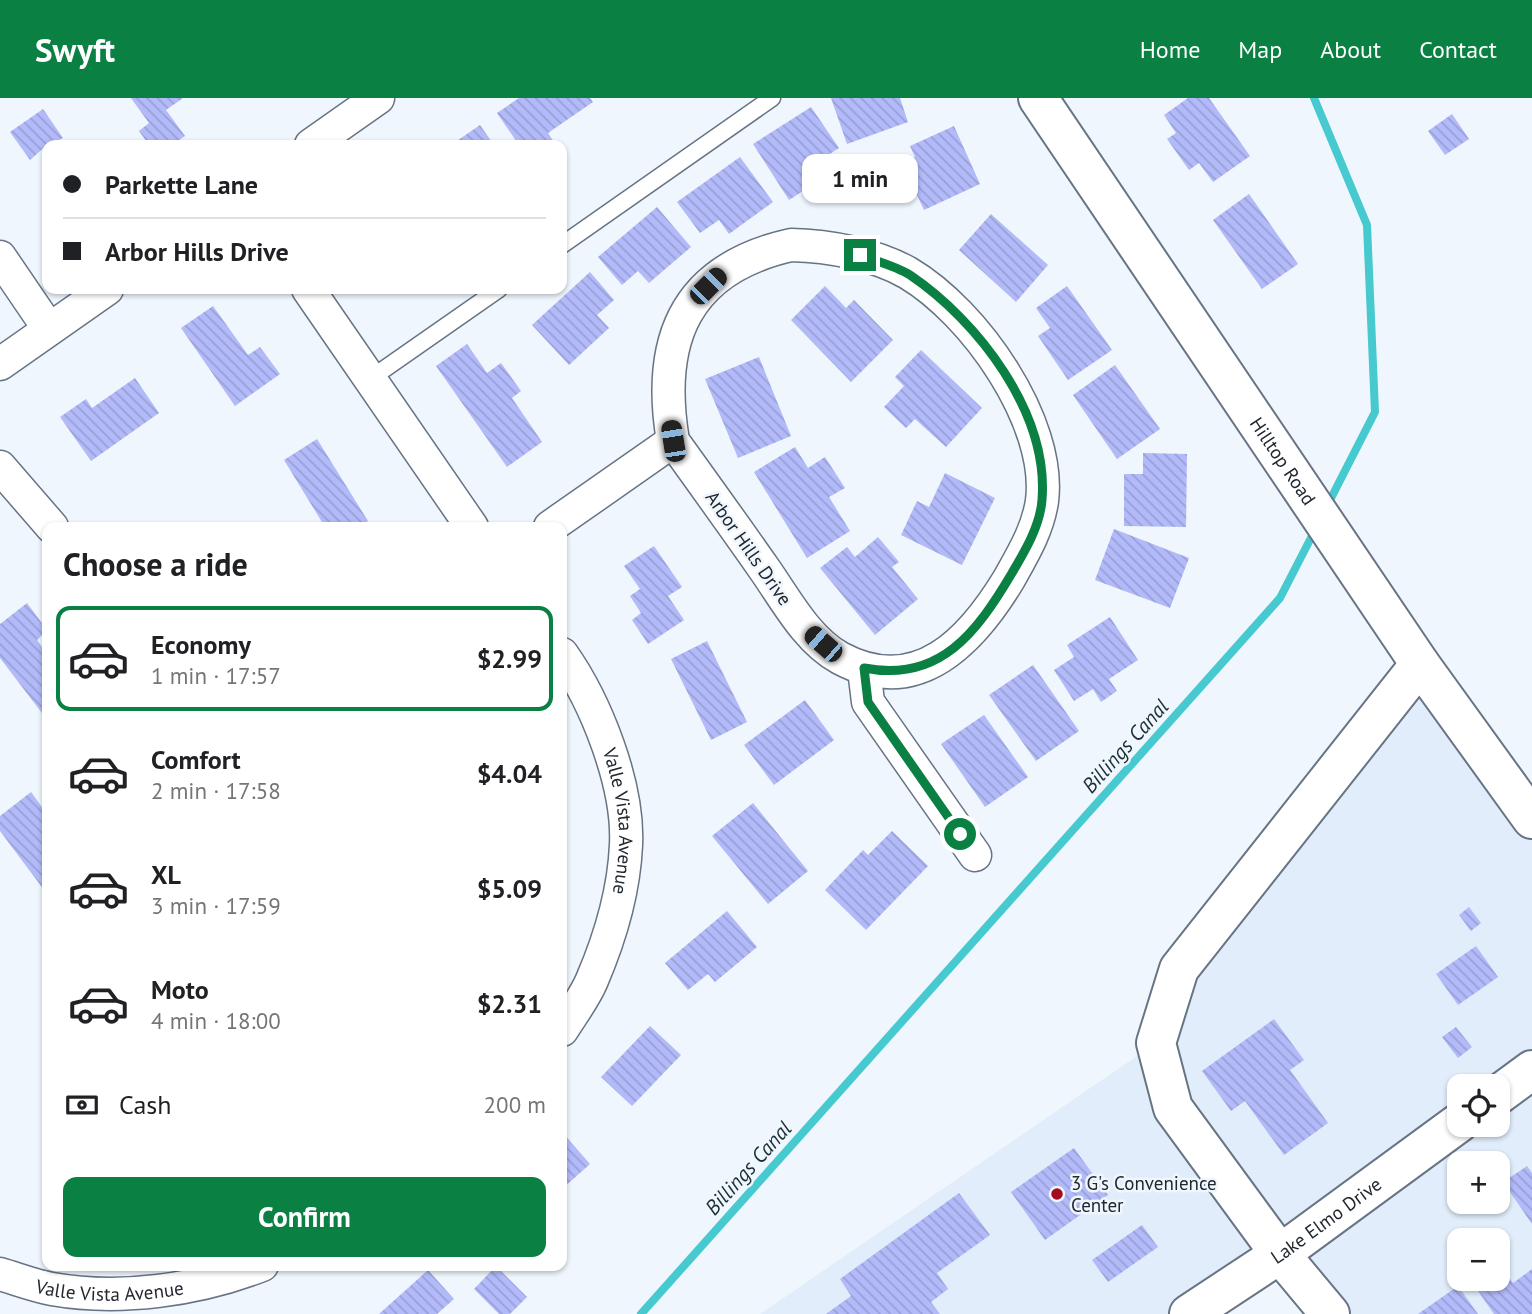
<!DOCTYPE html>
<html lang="en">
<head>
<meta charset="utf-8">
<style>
	body { margin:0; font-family:"PT Sans",sans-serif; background:#f2f2f2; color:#202124; height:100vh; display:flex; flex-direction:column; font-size:26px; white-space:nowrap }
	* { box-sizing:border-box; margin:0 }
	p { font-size:23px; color:#757577 }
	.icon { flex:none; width:38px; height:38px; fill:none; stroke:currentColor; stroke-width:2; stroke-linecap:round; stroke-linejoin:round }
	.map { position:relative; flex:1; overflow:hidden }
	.panel { position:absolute; left:42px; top:424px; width:525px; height:749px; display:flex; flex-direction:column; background:#fff; border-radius:14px; box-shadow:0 2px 5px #0004 }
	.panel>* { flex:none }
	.guide { position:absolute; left:42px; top:42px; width:525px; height:154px; border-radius:14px; box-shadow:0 2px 5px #0004; display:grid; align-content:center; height:154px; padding:0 21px; background:#fff }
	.controls { position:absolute; left:1447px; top:976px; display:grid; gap:14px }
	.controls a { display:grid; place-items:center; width:63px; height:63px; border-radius:14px; background:#fff; box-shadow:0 2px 5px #0004; font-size:35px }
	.end { position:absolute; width:32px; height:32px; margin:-16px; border:9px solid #0b8043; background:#fff; box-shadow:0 0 0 4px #fff }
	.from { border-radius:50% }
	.bubble { position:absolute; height:49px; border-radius:14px; background:#fff; box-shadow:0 2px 5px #0004; font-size:23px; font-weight:600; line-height:49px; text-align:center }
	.car { position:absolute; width:21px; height:42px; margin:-21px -10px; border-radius:9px; box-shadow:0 0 5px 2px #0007; background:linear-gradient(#222 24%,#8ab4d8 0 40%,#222 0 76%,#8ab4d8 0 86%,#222 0) }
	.guide b { display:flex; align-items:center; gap:24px; height:66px; font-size:26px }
	.guide b+b { border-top:2px solid #e0e0e0 }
	.guide i { width:18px; height:18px; background:#202124 }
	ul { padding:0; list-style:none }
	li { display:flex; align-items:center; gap:21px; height:105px; margin:0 14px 10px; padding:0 7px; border:4px solid transparent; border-radius:14px }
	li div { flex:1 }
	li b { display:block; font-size:26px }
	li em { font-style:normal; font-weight:600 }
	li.on { border-color:#0b8043 }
	li>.icon { width:63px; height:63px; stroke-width:1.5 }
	h2 { padding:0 21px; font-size:32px; line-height:84px }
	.pay { display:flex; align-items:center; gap:18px; height:77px; padding:0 21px; font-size:26px }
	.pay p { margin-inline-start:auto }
	.button { display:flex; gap:14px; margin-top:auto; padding:14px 21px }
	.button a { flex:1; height:80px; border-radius:14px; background:#0b8043; color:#fff; font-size:28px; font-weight:600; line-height:80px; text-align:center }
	header { display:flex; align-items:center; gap:42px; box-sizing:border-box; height:98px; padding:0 35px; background:#0b8043; color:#fff }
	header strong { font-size:33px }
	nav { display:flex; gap:38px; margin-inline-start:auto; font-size:24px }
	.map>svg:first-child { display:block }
</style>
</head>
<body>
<header>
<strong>Swyft</strong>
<nav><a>Home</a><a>Map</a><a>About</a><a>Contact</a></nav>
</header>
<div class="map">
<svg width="1532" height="1216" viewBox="0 0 1532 1216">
	<defs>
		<pattern id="building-back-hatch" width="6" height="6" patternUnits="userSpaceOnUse" patternTransform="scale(1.75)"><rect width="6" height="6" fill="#b2baf9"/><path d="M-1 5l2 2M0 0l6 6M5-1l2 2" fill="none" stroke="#99a0d6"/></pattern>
	</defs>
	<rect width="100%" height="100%" fill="#eff6fd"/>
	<path fill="#e1edfb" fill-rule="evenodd" d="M1420,566L1532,723V1216H1330L1280,1156L1190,1216H760L1156,945L1179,871ZM1460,989H1498V1027H1460ZM1460,1066H1498V1104H1460ZM1460,1143H1498V1181H1460Z"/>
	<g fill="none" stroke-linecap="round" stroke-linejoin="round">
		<path stroke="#46c9cf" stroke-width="8" d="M1314,0L1367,127L1375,314L1327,408
			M641,1216L1280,500L1315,432"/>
	</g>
	<path fill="url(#building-back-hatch)" d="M131,0H183L166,12L185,38L172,47H149L139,33L149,25Z
		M519,0H590L593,4L548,35L556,47H519L497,15Z
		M831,0H900L908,24L847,46Z
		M1188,0H1209L1250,58L1213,84L1199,65L1189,72L1167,41L1176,35L1164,17Z
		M811,9L839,50L825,59L834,73L789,102L753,46Z
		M43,11L63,40L47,47L30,62L10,34Z
		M1452,16L1469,41L1445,57L1428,33Z
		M480,27L494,47H451Z
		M954,28L980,86L924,112L902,65L915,59L910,48Z
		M740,59L773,104L729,136L719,122L700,135L677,104Z
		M1249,96L1298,166L1262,191L1213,122Z
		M657,109L691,149L649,185L638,173L622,187L598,159Z
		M991,116L1048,167L1016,204L959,152Z
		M590,174L614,202L597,217L609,230L569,267L532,227Z
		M825,188L846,210L854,202L893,242L851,284L791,222Z
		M1067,188L1112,252L1068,282L1038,238L1050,230L1036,210Z
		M213,208L248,257L260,249L280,276L235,308L181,230Z
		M467,246L487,275L501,265L521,293L512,300L542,344L507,369L436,268Z
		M921,252L982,310L946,349L915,321L906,330L884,309L904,288L895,279Z
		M759,259L791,338L738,360L705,281Z
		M1115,267L1160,331L1117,361L1073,297Z
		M135,280L159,315L91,363L60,319L86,301L92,310Z
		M317,341L368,423L359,429H325L284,362Z
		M795,349L808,370L825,359L845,390L829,399L850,433L807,460L754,374Z
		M1143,355L1187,356L1186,429L1124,428V376H1143Z
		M945,375L995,400L962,467L901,437L917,403L929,409Z
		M1114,431L1189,460L1170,510L1095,482Z
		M878,439L899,464L892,469L918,501L875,537L820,470L847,449L855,459Z
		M654,448L682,489L668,498L684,522L648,546L632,522L641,515L630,498L640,491L624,468Z
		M27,505L47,532L37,542L47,556L45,619L0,560V526Z
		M1110,519L1138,562L1109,581L1117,593L1101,604L1093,591L1074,603L1054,572L1074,559L1067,547Z
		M707,543L747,624L711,642L671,561Z
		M1033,567L1079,633L1036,663L989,597Z
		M805,602L834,642L774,687L744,647Z
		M984,617L1028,679L985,709L941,646Z
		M31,694L47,716V796L0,733V718Z
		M753,705L808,773L768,806L712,738Z
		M892,733L928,768L866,832L825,792L863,752L868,757Z
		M1469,809L1481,825L1471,833L1459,817Z
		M727,813L757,849L715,884L708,876L688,892L665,865Z
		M1476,848L1498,879L1458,907L1436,876Z
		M1274,921L1304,962L1290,972L1328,1025L1284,1057L1245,1003L1231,1013L1202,973Z
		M650,928L681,957L632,1008L601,979Z
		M1456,929L1472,949L1458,960L1442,939Z
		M562,1034L590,1066L562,1091Z
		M1074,1050L1108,1097L1045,1142L1011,1094Z
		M1527,1068L1532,1075V1126L1503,1084Z
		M959,1095L990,1137L937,1175L948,1191L931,1204L940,1216H826L851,1198L840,1181Z
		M1142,1127L1158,1149L1108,1184L1092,1162Z
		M496,1168L527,1199L510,1216H499L474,1191Z
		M1532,1171V1216H1494L1478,1193L1505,1174L1513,1185Z
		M428,1172L454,1201L437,1216H379Z
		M1458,1188L1478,1216H1418Z"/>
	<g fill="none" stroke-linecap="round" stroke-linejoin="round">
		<g stroke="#677484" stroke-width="19">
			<path id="lane" d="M562,147L772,0
				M370,281L499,191"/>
		</g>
		<g stroke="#677484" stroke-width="35">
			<g id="street">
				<path d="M311,47L378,0"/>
				<path d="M791,147C829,148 875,156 908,175C974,214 1052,324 1042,403C1038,431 1023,456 1009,481C972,542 918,602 840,560C807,542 786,502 765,472C735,429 704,386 673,343C656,242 685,171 791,147Z"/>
				<path d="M0,159L49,231"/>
				<path d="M308,191L472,429"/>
				<path d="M0,266L107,191"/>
				<path d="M0,369L52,429"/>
				<path d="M550,429L673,343"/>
				<path id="s1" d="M562,556C596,604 629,687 626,747C624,792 610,840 592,882C585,899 572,916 562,932"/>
				<path d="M864,571L868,604L975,757"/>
				<path id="s2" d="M0,1176C17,1181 35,1188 52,1191C120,1203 198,1192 262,1167"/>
			</g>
		</g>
		<g stroke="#677484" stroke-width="42">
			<g id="secondary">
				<path id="s3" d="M1038,0L1420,566L1532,721"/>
				<path d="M1498,997L1532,972"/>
				<path id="s4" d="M1189,1216L1280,1156L1460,1024"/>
				<path d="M1330,1216L1280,1156L1173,1010L1156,945L1179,871L1420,566"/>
			</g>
		</g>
		<use href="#lane" stroke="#fff" stroke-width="16"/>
		<use href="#street" stroke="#fff" stroke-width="32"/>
		<use href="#secondary" stroke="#fff" stroke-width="38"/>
	</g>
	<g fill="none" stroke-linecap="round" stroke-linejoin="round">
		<path stroke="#0b8043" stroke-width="9" d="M860,157C876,163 896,168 910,177C978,223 1049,315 1042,402C1040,428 1025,453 1012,475C977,534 940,585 864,570L868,604L960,736"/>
	</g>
	<circle fill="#a50d1e" stroke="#eff6fd" stroke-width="2.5" cx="1057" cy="1096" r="7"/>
	<g text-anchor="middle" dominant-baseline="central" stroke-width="5" stroke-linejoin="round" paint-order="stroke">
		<g font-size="19" fill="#22282e" stroke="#eff6fd">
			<text stroke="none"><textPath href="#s3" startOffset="438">Hilltop Road</textPath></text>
			<text transform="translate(749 450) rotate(55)">Arbor Hills Drive</text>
			<text stroke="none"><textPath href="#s1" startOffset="180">Valle Vista Avenue</textPath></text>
			<text stroke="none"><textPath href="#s4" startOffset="166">Lake Elmo Drive</textPath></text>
			<text stroke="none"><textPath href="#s2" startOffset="112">Valle Vista Avenue</textPath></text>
		</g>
		<g font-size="19" fill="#22282e" stroke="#eff6fd" text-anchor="start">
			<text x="1071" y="1085">3 G's Convenience<tspan x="1071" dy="22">Center</tspan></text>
		</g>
		<g font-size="21" font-style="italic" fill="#192f30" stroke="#eff6fd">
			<text transform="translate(1125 648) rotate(-48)">Billings Canal</text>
			<text transform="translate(748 1070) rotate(-48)">Billings Canal</text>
		</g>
	</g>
</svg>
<div class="controls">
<a><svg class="icon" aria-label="locate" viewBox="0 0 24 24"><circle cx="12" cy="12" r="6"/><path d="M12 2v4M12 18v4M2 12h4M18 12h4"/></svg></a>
<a>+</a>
<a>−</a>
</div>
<i class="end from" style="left:960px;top:736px"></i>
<i class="end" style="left:860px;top:157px"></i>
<div class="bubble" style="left:802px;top:56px;width:116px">1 min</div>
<i class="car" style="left:708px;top:188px;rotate:45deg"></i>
<i class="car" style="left:673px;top:343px;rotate:351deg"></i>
<i class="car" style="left:823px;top:546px;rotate:311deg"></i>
<div class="guide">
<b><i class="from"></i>Parkette Lane</b>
<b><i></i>Arbor Hills Drive</b>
</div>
<section class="panel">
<h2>Choose a ride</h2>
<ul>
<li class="on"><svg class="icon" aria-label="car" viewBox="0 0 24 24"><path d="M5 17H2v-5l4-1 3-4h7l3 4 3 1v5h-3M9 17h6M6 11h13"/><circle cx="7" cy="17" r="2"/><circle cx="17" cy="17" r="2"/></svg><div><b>Economy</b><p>1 min · 17:57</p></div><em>$2.99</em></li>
<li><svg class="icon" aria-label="car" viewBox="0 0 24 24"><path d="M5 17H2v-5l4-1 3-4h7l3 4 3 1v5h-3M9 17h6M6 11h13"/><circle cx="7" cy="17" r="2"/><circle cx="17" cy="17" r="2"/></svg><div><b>Comfort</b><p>2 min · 17:58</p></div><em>$4.04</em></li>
<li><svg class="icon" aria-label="car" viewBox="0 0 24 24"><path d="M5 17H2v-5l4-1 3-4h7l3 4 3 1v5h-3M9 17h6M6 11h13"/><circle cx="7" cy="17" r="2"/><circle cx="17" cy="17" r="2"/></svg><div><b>XL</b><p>3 min · 17:59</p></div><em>$5.09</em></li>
<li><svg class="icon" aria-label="car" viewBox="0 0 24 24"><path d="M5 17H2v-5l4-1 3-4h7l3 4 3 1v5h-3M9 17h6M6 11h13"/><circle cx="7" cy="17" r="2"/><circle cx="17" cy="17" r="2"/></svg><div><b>Moto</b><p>4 min · 18:00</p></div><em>$2.31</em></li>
</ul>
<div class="pay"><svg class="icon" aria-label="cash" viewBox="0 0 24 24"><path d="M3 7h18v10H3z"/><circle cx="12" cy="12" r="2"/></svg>Cash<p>200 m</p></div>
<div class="button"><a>Confirm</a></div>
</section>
</div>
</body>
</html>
